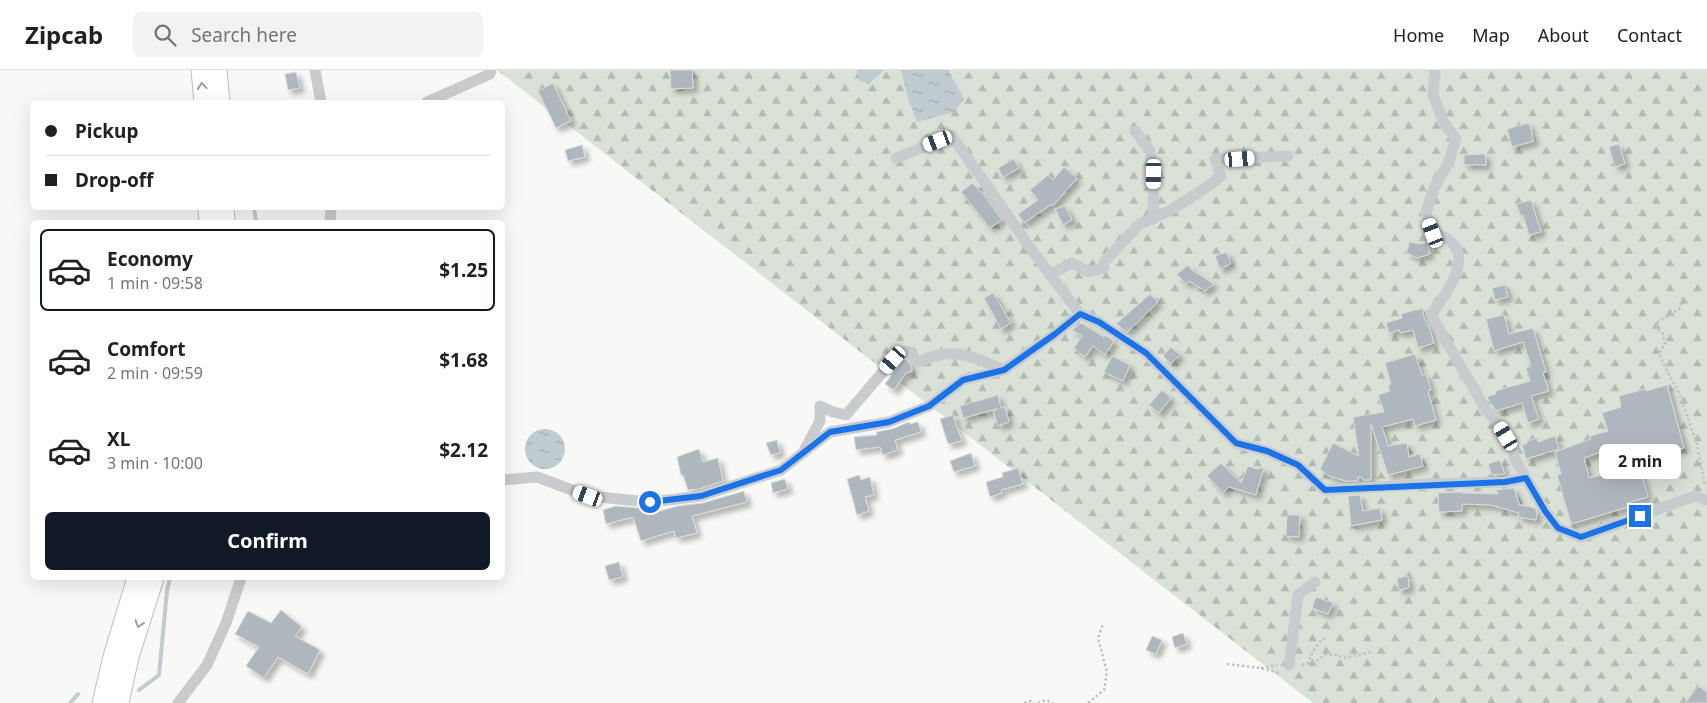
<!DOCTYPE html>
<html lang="en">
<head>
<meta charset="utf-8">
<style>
	body { margin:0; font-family:"Noto Sans",sans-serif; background:#f2f2f2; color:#202124; height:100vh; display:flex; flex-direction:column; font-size:19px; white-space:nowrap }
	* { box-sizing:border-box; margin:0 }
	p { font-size:16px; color:#757577 }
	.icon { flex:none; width:28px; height:28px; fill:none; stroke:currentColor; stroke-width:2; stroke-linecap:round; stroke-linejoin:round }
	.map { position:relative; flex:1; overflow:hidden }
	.drawer { position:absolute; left:30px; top:150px; width:475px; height:360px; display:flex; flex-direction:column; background:#fff; border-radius:8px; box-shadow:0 5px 20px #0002 }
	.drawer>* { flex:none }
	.guide { position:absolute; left:30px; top:30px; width:475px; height:110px; border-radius:8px; box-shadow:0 5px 20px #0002; display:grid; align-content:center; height:110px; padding:0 15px; background:#fff }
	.end { position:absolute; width:22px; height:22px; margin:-11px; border:6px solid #1a73e8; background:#fff; box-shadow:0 0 0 2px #fff }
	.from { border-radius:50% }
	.bubble { position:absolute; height:35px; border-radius:8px; background:#fff; box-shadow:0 5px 20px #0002; font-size:16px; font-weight:700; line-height:35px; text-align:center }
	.car { position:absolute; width:15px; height:30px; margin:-15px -8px; border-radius:6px; box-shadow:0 0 4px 1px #0007; background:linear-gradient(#fff 24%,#345 0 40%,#fff 0 76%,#345 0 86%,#fff 0) }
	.guide b { display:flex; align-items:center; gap:18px; height:48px; font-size:19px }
	.guide b+b { border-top:1px solid #e0e0e0 }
	.guide i { width:12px; height:12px; background:#202124 }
	ul { padding:9px 0 0; list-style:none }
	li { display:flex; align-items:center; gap:15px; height:82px; margin:0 10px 8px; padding:0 5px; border:2px solid transparent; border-radius:8px }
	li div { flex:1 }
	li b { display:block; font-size:19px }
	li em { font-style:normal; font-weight:700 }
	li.active { border-color:#111827 }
	li>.icon { width:45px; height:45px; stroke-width:1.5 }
	.cta { display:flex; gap:10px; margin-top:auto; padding:10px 15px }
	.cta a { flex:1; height:58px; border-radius:8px; background:#111827; color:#fff; font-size:20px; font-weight:700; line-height:58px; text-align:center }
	header { display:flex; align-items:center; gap:30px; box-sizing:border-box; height:70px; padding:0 25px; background:#fff; border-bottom:1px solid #e0e0e0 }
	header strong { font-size:24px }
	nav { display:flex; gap:28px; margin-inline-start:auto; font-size:18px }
	.search { width:350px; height:45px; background:#f2f2f2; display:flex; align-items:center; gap:12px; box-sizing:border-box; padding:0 18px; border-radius:8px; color:#757577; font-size:19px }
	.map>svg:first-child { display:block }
</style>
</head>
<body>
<header>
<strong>Zipcab</strong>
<div class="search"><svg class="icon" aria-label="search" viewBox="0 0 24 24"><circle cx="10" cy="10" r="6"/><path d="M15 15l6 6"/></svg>Search here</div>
<nav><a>Home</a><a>Map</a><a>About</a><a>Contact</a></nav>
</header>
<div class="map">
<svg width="1707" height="633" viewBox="0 0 1707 633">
	<defs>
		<pattern id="forest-firs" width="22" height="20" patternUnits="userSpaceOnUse" patternTransform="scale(1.25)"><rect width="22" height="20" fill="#dae1d6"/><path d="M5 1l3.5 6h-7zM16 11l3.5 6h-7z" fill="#b4bbb3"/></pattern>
		<pattern id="water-ripples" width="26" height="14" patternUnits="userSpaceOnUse" patternTransform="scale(1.25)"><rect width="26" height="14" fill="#c1ccd1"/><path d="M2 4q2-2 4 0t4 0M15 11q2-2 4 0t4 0" fill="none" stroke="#a0aaaf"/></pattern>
		<filter id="shadow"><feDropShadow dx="4.5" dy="4.5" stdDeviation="2.5" flood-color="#0004"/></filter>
	</defs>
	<rect width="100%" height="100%" fill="#f8f9f6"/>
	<path fill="url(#forest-firs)" d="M497,0H1707V633H1313Z"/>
	<path fill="url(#water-ripples)" d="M857,0H884L869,14L859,10Z
		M901,0H948L964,29L954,42L917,52L908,28Z
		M525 379a20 20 0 1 1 40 0a20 20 0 1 1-40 0Z"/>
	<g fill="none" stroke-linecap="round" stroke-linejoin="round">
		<path stroke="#c1ccd1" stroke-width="4" d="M254,138L256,152
			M139,620L159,605L167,521L170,508
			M70,633L78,624"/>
	</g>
	<path fill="#aeb7bd" stroke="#dadad8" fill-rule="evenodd" filter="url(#shadow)" d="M670,0H692L693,18L671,19Z
		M296,2L300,18L288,20L285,4Z
		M553,13L571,51L556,58L538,21Z
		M1529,53L1534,71L1512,77L1507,59Z
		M1619,74L1625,94L1615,97L1609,77Z
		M582,75L585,87L568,91L565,80Z
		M1485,84L1486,95H1464V85Z
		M1014,89L1019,98L1003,107L998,98Z
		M1064,97L1077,108L1053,136L1052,134L1024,153L1018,144L1038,130L1030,120L1048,105L1053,110Z
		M972,113L983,124L1002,150L990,158L961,122Z
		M1531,130L1541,162L1529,165L1523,145L1521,146L1516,134Z
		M1065,136L1072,150L1063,155L1055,139Z
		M1409,172L1420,174L1427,172L1430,184L1417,188L1407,183Z
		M1227,182L1231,194L1220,199L1215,186Z
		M1188,195L1192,200L1214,214L1205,221L1189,211L1186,214L1177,204Z
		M1505,215L1508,227L1495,230L1492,218Z
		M993,223L1011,253L1001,259L984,228Z
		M1150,224L1158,232L1139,251L1127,262L1116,254Z
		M1423,238L1424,248L1429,256L1434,273L1418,278L1413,260L1400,263L1399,260L1389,263L1386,253L1402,248L1401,244Z
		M1504,245L1509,264L1533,258L1546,302L1543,303L1549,321L1531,326L1539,349L1528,353L1522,333L1496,341L1487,327L1496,324L1495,321L1530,311L1526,298L1531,296L1523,272L1494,281L1486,249Z
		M1081,253L1104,267L1105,265L1114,271L1105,285L1093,276L1085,287L1074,278L1082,266L1072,260Z
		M1171,277L1180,285L1171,294L1163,286Z
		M1415,284L1422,305L1426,304L1431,320L1428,321L1436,350L1415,356L1413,349L1382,357L1388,376L1407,373L1409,387L1420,384L1423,396L1388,405L1371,354V410H1363L1362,407H1358V411H1346L1329,406L1320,399L1333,373L1359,386L1353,347L1384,342L1378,325L1390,321L1388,315L1391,314L1385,293Z
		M1112,286L1130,295L1123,311L1104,302Z
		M905,289L911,295L912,301L906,303L894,320L885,314L903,290Z
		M1667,315L1684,378L1638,391L1648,427L1627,433L1628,437L1571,454L1557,405L1561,404L1555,382L1591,369L1590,366L1608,361L1602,343L1621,337L1619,326L1645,319L1646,321ZM1617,376H1620L1626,400L1589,408L1584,388Z
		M1162,320L1171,328L1159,343L1149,335Z
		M998,325L1001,338L1005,337L1009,352L998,356L993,340L997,339L963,348L960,336Z
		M953,345L962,371L948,374L940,349Z
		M909,352L910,354L918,352L921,362L895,370L898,380L883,385L880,377L856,380L854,367L877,365L876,362L892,359Z
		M1555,366L1559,379L1526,389L1522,375L1527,373V371L1537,368L1538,372Z
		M777,370L780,383L771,385L766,373Z
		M699,379L703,392L718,388L723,411L699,419L688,420L683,405H681L677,387Z
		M971,383L975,396L954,402L950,391Z
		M1500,390L1505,404L1492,405L1488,394Z
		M1221,393L1241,413L1248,396L1257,399L1264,397L1256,425L1229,417L1223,423L1207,406Z
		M1018,398L1023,414L1001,420L1002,423L990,427L986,412L1003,407L1002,403Z
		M859,405L861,410L870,407L874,425L865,427L869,441L857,445L847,409Z
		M785,409L788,419L773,423L771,413Z
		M1514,418L1520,436L1521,435L1535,438L1537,443L1536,450L1518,447L1519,443L1491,435L1462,434V441L1439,442L1438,423L1461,422V423L1498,424L1496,420Z
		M744,421L747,432L692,446L697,463L676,468L674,461L641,471L633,447L606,454L603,440L616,436L649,439L650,444L678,436L703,433Z
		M1360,425L1363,441L1380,438L1382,450L1351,456L1348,426Z
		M1287,445H1300L1299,467L1286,466Z
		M619,492L623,507L609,510L605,496Z
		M1408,506L1409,518L1399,520L1397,508Z
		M1316,527L1333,533L1328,544L1312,538Z
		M281,540L302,557L295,566L320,580L308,604L278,587L264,608L246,596L259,577L235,564L248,541L271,553Z
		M1183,563L1187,574L1175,578L1172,567Z
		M1152,566L1162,570L1156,584L1146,580Z
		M1698,616L1707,622V633H1685Z"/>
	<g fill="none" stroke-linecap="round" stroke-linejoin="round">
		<g stroke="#bbbfc3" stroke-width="21">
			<path id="primary" d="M201,0L204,32
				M217,0L220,32
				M208,138L209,152
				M224,138L225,152
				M102,633L114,583L137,508
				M119,633L129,587L154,508"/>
		</g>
		<path stroke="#bfc2c4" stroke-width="2.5" stroke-dasharray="2.5 2.5" stroke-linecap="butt" d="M1683,228L1679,239L1658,252L1656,258L1663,264L1665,274L1659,283L1665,297L1679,323L1697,374L1705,416
			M1308,593L1313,594L1326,584L1336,585L1344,588L1371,582
			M1227,594L1261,598L1279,603
			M1302,595L1308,593C1313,581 1316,572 1328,567
			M1261,598L1277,595
			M1024,633L1031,631L1034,633
			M1038,633L1046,630L1053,633
			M1088,633L1104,620L1107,602L1098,568L1103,554"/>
		<path stroke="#c8cccf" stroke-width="11" d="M315,0L321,32
			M1435,0L1433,25L1444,53L1456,69L1448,94L1434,118L1426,143L1433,163C1482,176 1449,220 1431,245L1486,340L1499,355L1512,377L1515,389L1545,441L1558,458L1581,467L1695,426L1707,430
			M427,32L490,4L491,0
			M1135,61L1150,81L1154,104L1153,149
			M896,88L952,66L1034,183L1080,244
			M330,152L331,138
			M1050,205L1072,193L1089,202L1104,198V192L1140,154L1171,140L1207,117L1221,106L1215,89L1288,86
			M805,379L820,351V336L833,342L846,345L893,290L897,283L908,281L918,292C926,289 936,285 945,284C965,282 986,292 1004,300
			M502,410L537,407L588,426L650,432L701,426L781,400L830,362L889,352L929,336L963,310L1004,300L1055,264L1080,244L1099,252L1146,283L1236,373L1267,381L1298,395L1325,420L1428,414L1505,412L1526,408
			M1289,595L1298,525L1315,512
			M178,633L207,595L226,553L241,508"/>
		<use href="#primary" stroke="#fff" stroke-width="19"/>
	</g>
	<defs><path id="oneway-chevron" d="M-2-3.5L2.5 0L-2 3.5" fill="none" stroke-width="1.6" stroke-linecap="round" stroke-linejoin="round" transform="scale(1.25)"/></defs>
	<g stroke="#93a0ac">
		<use href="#oneway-chevron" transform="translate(202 16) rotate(-95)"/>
		<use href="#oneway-chevron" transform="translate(139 554) rotate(107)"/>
	</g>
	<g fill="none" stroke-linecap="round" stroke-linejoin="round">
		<path stroke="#1a73e8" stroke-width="6" d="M650,432L701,426L781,400L830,362L889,352L929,336L963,310L1004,300L1055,264L1080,244L1099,252L1146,283L1236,373L1267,381L1298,395L1325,420L1505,412L1526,408L1545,441L1558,458L1581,467L1640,446"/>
	</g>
</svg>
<i class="end from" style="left:650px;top:432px"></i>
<i class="end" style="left:1640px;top:446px"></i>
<div class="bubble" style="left:1599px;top:374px;width:82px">2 min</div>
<i class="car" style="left:938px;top:71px;rotate:249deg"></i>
<i class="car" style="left:1240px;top:89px;rotate:86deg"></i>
<i class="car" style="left:1154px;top:104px;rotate:181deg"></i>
<i class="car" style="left:1433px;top:163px;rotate:339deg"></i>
<i class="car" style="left:893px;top:290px;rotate:221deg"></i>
<i class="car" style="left:1506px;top:366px;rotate:329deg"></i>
<i class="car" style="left:588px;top:426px;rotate:290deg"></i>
<div class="guide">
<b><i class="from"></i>Pickup</b>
<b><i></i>Drop-off</b>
</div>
<section class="drawer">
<ul>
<li class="active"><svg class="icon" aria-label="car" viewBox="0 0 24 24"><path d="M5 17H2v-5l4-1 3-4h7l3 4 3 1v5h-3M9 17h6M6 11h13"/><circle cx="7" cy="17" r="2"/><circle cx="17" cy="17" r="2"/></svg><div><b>Economy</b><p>1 min · 09:58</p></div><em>$1.25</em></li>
<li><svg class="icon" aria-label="car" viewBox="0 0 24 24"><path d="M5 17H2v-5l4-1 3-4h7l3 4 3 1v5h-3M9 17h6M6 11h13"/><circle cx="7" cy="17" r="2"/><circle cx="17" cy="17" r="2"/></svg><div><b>Comfort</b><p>2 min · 09:59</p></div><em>$1.68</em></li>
<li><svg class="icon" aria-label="car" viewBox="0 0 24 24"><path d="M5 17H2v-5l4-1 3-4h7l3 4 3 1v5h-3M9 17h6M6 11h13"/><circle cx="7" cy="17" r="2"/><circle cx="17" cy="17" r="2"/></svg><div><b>XL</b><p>3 min · 10:00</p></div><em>$2.12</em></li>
</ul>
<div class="cta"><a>Confirm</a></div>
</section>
</div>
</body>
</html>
